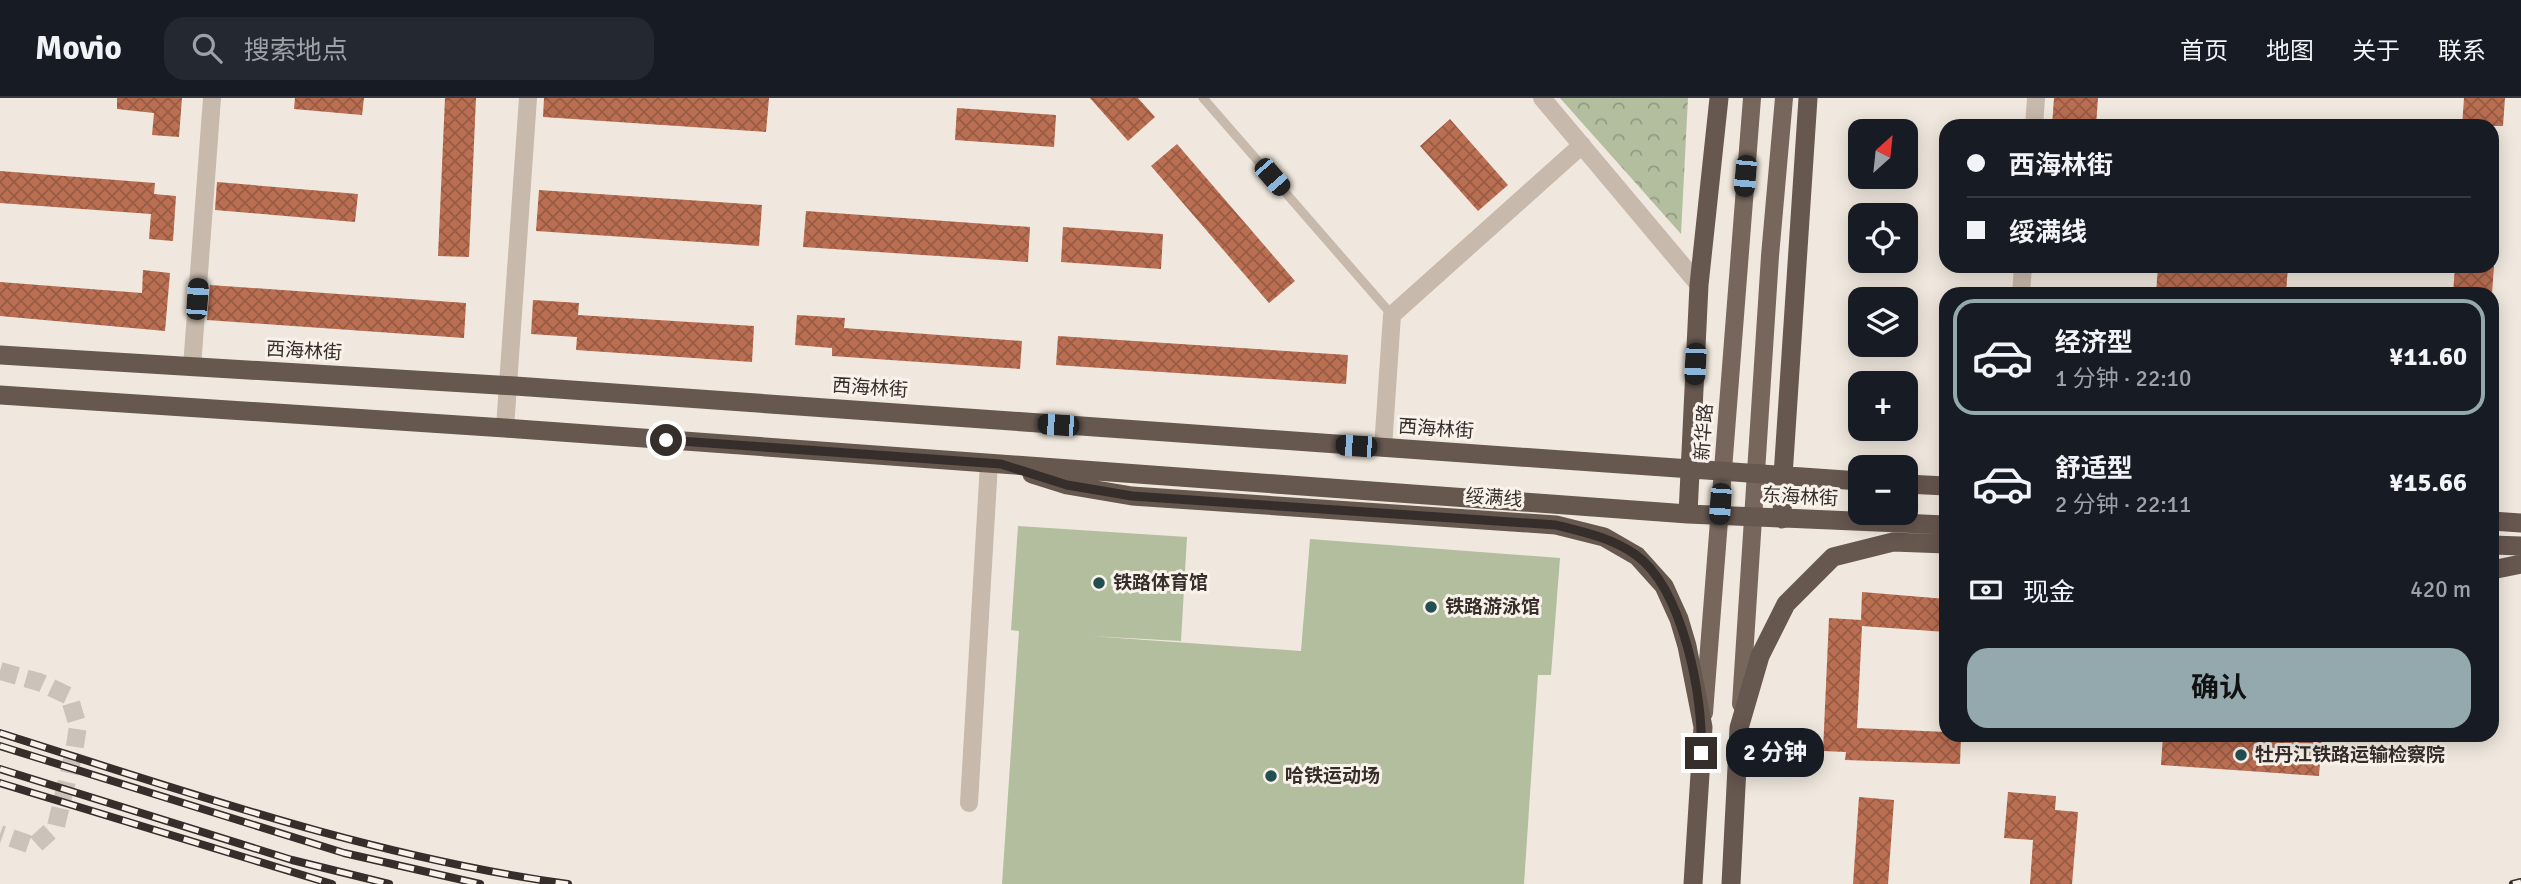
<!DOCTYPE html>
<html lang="zh">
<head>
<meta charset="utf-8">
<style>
	body { margin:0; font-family:Signika,"Noto Sans SC",sans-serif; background:#242831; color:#f1f3f6; height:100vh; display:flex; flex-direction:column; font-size:26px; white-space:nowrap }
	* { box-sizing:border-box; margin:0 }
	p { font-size:23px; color:#9ea1a6 }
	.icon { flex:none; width:38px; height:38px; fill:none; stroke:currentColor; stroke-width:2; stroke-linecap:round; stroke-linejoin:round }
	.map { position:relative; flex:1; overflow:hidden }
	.side { position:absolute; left:1939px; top:189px; width:560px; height:455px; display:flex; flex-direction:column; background:#171b24; border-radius:21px; box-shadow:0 4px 18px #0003 }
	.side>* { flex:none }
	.guide { position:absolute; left:1939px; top:21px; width:560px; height:154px; border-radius:21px; box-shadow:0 4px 18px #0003; display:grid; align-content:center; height:154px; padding:0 28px; background:#171b24 }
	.needle { width:46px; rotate:27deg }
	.controls { position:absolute; left:1848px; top:21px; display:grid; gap:14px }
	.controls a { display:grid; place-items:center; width:70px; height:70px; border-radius:14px; background:#171b24; box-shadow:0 4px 18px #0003; font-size:35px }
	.end { position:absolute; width:32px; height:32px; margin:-16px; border:9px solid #362e2a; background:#fff; box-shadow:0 0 0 4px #fff }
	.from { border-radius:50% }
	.bubble { position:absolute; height:49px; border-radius:21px; background:#171b24; box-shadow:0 4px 18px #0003; font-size:23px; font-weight:700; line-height:49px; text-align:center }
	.car { position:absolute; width:21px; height:42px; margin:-21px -10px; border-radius:9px; box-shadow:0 0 5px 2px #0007; background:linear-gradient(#222 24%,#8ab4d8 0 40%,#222 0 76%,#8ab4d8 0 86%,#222 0) }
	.guide b { display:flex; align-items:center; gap:24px; height:66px; font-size:26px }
	.guide b+b { border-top:2px solid #363941 }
	.guide i { width:18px; height:18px; background:#f1f3f6 }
	ul { padding:12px 0 0; list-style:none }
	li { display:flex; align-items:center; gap:21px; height:116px; margin:0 14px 10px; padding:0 14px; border:4px solid transparent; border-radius:21px }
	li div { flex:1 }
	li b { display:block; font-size:26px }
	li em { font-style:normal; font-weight:700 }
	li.on { border-color:#94a9ad }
	li>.icon { width:63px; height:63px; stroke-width:1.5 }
	.pay { display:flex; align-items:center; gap:18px; height:77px; padding:0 28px; font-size:26px }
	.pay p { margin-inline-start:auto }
	.action { display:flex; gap:14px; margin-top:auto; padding:14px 28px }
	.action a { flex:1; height:80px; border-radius:21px; background:#94a9ad; color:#111; font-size:28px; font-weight:700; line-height:80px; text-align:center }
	header { display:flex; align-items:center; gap:42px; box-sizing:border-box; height:98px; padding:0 35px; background:#171b24; border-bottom:2px solid #363941 }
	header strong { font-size:33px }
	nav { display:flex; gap:38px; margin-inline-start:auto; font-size:24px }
	.search { width:490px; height:63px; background:#242831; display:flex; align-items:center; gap:18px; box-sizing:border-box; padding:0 24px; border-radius:21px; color:#9ea1a6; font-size:26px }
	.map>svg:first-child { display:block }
</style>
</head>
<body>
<header>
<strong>Movio</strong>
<div class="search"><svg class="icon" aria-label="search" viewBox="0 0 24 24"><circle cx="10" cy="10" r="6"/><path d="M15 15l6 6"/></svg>搜索地点</div>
<nav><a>首页</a><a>地图</a><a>关于</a><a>联系</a></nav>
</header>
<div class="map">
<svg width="2521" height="786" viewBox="0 0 2521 786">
	<defs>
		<pattern id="forest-crowns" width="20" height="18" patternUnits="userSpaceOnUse" patternTransform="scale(1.75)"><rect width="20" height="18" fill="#b3be9f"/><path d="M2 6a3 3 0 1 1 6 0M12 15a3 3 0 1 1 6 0" fill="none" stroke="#929b82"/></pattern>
		<pattern id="building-cross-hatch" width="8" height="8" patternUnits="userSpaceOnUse" patternTransform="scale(1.75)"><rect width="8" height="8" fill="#ba6e52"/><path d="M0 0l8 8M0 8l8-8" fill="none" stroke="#985b44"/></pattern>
	</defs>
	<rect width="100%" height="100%" fill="#f0e8de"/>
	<path fill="url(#forest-crowns)" d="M1560,0H1688L1681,136Z"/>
	<path fill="#b3be9f" d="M1018,428L1187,439L1181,543L1090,538L1301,553L1310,441L1560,460L1551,577H1538L1524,786H1002L1019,533L1011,532Z"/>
	<path fill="url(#building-cross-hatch)" d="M117,0H182L179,39L152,37L154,15L117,11Z
		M295,0H364L362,17L294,11Z
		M445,0H476L469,159L438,158Z
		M544,0H769L766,34L543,19Z
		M1090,0H1138L1155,19L1128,43Z
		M2054,0H2098L2096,28H2052Z
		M2464,0H2505L2503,28H2462Z
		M957,10L1056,17L1054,49L955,42Z
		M1450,21L1508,87L1478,113L1420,48Z
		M1177,46L1295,183L1269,205L1151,68Z
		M0,73L155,85L154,96L176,98L173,143L149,141L151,116L0,105Z
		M217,84L358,96L355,124L215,112Z
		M539,92L762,107L759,148L536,133Z
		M806,113L1030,129L1028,164L803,149Z
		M1063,129L1163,136L1161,171L1061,164Z
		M2158,168H2288L2286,196H2156Z
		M2455,168H2494L2492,196H2453Z
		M143,172L170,175L165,233L0,218V184L142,195Z
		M210,187L466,205L464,240L207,222Z
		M533,202L579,205L578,217L754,228L752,264L576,252L577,239L531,236Z
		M797,217L845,220L844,230L1022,243L1020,271L832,258V250L795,247Z
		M1058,238L1348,257L1346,286L1056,267Z
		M1862,494L1946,501V534L1862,528L1857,630L1946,634V637H1961L1960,666L1845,662L1846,654L1823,653L1829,520L1861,522Z
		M2163,637H2322L2319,678L2161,667Z
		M2008,694L2056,698L2055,712L2078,714L2072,786H2030L2033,742L2004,740Z
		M1859,699L1894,702L1888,786H1853Z"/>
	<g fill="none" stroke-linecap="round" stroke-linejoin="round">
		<path stroke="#cbc3ba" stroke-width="18" stroke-dasharray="18 9" stroke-linecap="butt" d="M0,573L39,584L69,598L78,628L74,654L56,728L34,748L0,736"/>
		<path stroke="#c7b9ab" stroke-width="9" d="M1203,0L1392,217"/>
		<path stroke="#c7b9ab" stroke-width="18" d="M2034,28L2036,0
			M2021,196L2023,168
			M192,269L212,0
			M505,330L528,0
			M1383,350L1392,217L1582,47
			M969,705L989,365"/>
		<path stroke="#c7b9ab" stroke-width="18" d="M1542,0L1699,187"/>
		<path stroke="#76665c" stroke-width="18" d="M1741,606L1770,158L1784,0
			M1704,615L1752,0"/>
		<path stroke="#66574f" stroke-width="19" d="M0,257L515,288L1860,383
			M0,297L505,330L1688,416L1946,427
			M1032,376L1067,387L1132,398L1556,427L1604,439L1637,458L1664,488L1679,521L1687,548L1703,629L1693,786
			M1906,386L1946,388
			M1688,416L1699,187L1719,0
			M1782,421L1783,378L1808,0
			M2492,423L2521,425
			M2492,447L2521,448
			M2492,472L2521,466
			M1731,786L1739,630L1760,558L1786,506L1833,459L1893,444L1946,446"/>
		<g stroke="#362e2a" stroke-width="8">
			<path id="rail" d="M0,635C187,694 373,759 568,786
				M0,648L344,755L480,786
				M0,671L292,762L389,786
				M0,685L332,786
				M2513,786L2521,784"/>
		</g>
		<use href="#rail" stroke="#f8f2ea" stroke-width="5" stroke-dasharray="16" stroke-linecap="butt"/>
	</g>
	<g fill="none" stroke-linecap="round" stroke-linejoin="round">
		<path stroke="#362e2a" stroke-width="9" d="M666,342L1001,366L1067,387L1132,398L1556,427C1584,434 1612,440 1636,457C1683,491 1704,600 1701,655"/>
	</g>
	<g fill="#234f53" stroke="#f8f2ea" stroke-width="2.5">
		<circle cx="1099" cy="485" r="7"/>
		<circle cx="1431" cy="509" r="7"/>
		<circle cx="2241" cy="657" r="7"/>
		<circle cx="1271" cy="678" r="7"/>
	</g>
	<g text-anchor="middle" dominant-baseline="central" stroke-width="6" stroke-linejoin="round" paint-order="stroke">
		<g font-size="19" fill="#362e2a" stroke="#f8f2ea">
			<text transform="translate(304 253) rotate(3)">西海林街</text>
			<text transform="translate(870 290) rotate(4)">西海林街</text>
			<text transform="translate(1436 331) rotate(4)">西海林街</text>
			<text transform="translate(1704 334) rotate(-86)">新华路</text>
			<text transform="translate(1800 399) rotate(3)">东海林街</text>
			<text transform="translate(1494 400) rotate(4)">绥满线</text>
		</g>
		<g font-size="19" font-weight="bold" fill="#362e2a" stroke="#f8f2ea" text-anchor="start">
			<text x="1113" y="485">铁路体育馆</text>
			<text x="1445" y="509">铁路游泳馆</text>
			<text x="2255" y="657">牡丹江铁路运输检察院</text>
			<text x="1285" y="678">哈铁运动场</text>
		</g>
	</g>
</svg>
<div class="controls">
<a><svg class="needle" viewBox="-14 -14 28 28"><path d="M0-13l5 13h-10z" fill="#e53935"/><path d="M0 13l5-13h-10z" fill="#9ea1a6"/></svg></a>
<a><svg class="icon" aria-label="locate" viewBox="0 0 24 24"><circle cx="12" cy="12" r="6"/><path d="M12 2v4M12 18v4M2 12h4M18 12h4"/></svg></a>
<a><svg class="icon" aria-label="layers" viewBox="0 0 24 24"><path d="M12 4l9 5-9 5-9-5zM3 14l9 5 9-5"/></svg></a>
<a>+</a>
<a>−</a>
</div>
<i class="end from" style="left:666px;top:342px"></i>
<i class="end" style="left:1701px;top:655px"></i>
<div class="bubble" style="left:1726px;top:630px;width:98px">2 分钟</div>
<i class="car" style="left:1745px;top:78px;rotate:185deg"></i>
<i class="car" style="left:1272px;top:79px;rotate:139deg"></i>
<i class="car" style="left:197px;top:201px;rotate:4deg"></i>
<i class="car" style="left:1695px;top:266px;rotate:183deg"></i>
<i class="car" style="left:1058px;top:327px;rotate:274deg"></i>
<i class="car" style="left:1356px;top:348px;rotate:274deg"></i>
<i class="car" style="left:1720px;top:406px;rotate:184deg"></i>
<div class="guide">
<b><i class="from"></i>西海林街</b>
<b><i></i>绥满线</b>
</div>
<section class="side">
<ul>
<li class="on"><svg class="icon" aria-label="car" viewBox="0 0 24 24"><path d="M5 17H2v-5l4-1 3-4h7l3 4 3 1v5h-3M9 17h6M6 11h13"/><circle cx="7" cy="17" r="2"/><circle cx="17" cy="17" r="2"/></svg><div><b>经济型</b><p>1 分钟 · 22:10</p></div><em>¥11.60</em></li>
<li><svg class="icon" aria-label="car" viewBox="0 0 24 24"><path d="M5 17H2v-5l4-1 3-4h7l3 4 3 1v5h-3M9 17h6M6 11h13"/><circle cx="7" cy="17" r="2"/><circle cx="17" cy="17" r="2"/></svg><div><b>舒适型</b><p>2 分钟 · 22:11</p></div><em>¥15.66</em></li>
</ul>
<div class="pay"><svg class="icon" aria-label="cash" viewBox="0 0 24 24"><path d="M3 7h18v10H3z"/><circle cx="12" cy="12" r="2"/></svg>现金<p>420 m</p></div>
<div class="action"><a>确认</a></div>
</section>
</div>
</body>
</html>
